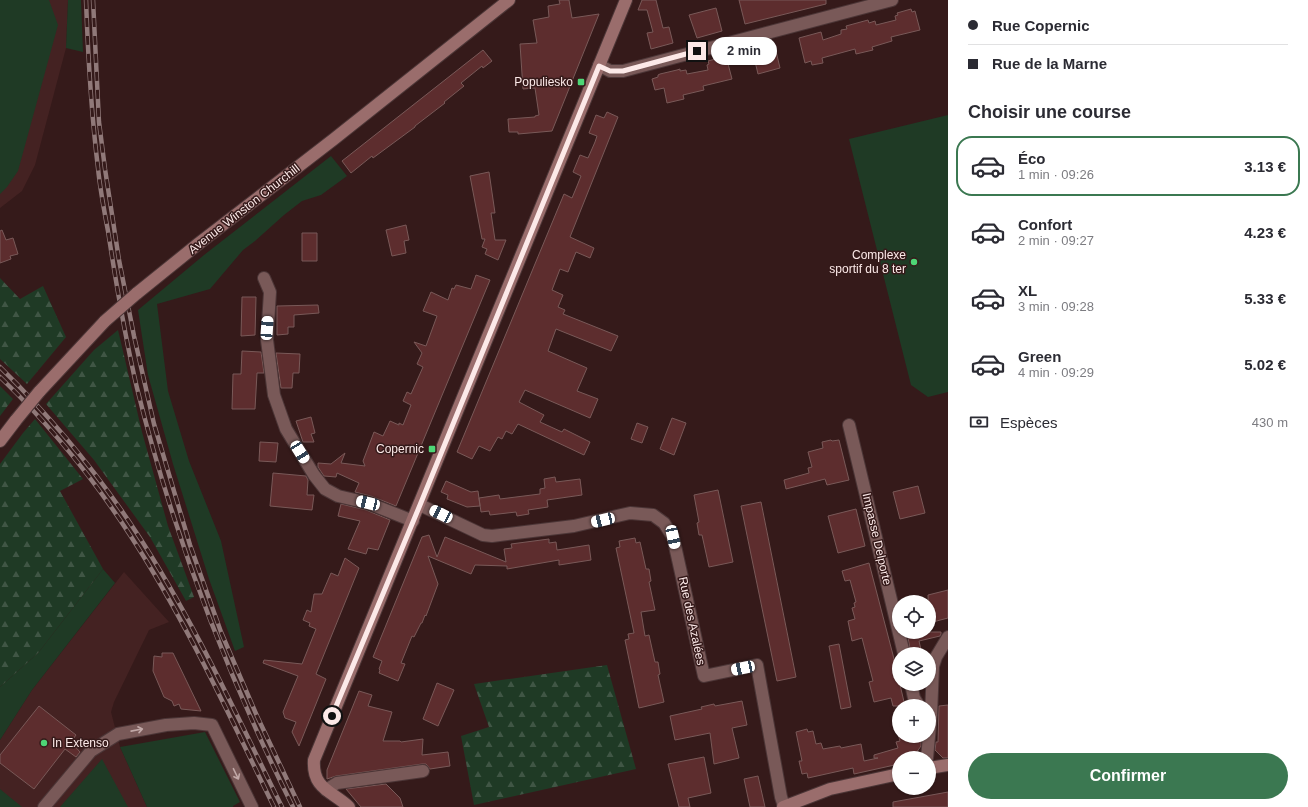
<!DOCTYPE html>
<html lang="fr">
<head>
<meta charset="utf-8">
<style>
	body { margin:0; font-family:Arial,sans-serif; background:#f7f7f7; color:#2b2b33; height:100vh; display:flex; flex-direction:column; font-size:15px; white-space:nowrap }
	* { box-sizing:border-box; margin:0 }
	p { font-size:13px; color:#7c7c81 }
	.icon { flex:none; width:22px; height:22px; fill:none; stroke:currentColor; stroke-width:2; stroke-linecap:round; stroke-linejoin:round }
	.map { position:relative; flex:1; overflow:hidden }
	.sheet { display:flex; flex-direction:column; background:#fff; width:360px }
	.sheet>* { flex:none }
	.top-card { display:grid; align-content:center; height:88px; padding:0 20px; background:#fff }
	.controls { position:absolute; left:892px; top:595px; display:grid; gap:8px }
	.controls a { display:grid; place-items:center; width:44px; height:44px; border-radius:50%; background:#fff; box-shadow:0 1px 3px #0004; font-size:20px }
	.end { position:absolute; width:18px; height:18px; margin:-9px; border:5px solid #fce9e8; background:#111; box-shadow:0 0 0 2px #111 }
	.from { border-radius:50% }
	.bubble { position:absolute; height:28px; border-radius:14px; background:#fff; box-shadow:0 1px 3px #0004; font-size:13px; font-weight:700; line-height:28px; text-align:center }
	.car { position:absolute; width:12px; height:24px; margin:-12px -6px; border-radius:5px; box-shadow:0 0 3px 1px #0007; background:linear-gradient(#fff 24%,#345 0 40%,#fff 0 76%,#345 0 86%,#fff 0) }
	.top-card b { display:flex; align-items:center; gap:14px; height:38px; font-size:15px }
	.top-card b+b { border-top:1px solid #e1e1e2 }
	.top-card i { width:10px; height:10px; background:#2b2b33 }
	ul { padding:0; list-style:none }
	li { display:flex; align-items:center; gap:12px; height:60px; margin:0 8px 6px; padding:0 12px; border:2px solid transparent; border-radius:16px }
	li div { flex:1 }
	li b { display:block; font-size:15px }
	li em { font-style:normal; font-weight:700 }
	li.selected { border-color:#3b7851 }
	li>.icon { width:36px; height:36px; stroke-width:1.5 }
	h2 { padding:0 20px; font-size:18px; line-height:48px }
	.pay { display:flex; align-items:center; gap:10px; height:44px; padding:0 20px; font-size:15px }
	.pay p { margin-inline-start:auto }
	.action { display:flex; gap:8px; margin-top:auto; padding:8px 20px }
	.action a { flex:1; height:46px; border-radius:24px; background:#3b7851; color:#fff; font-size:16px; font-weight:700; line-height:46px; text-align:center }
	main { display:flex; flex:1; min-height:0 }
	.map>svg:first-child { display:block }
</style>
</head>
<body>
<main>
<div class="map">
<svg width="948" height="807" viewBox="0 0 948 807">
	<defs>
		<pattern id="forest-firs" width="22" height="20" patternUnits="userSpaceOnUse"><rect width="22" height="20" fill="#1f3a25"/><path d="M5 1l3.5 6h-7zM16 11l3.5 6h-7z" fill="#405645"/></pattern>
	</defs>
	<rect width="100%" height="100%" fill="#351a1a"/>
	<path fill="#422" d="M0,0H68L66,48L35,165L22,191L0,208Z
		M124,572L169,622L149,630L114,702L111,712L120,747L147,807H0V740L32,690Z"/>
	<path fill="#1f3a25" d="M0,0H49L58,25L18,171L7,187L0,194Z
		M68,0H81L83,52L66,48Z
		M948,115V392L928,397L911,385L849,139Z
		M331,156L347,176L321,195L302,201L284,215L255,241L243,250L210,289L157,304L168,391L189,461L221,541L244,647L235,651L209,579L173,464L148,375L138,310L204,255Z
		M103,569L115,583L32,690L0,740V687L38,653Z
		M205,732L240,802L233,806V807H147L120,747Z
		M102,759L128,807H60Z
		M0,789L22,807H0Z"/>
	<path fill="url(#forest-firs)" d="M0,278L20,299L43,286L66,337L27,384L0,359Z
		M118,330L142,432L168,526L194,597L186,601L150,537L94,460L46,404L94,350Z
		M0,386L13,399L0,416Z
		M35,419L83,479L60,491L103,569L38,653L0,687V464L23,433Z
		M607,665L636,769L474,805L461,736L489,727L474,684Z"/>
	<path fill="#5d2d2e" stroke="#795958" d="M559,0H569L572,18L599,14L552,131L518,134V132H509L508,119L535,117V116L539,115L535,88L523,89L520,44L537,43L533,20L549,17L548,6L560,4Z
		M642,0H656L663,28L669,27L673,43L651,49L647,33L653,32L647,10H638Z
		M739,0H826V4L745,24Z
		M716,8L722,31L697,38L689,15Z
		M911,9L912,12L915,11L920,30L891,37L892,41L872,47L873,50L856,54L855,49L822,58L823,63L812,65L811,61L805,63L799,38L821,32L823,40L841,34V30L847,29L846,26L868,20L869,23L875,21L876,25L896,20L895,16L898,15L897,13Z
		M768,46V49L775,47L780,68L758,74L753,53L759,51L758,48Z
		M483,50L492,61L483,68L482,66L461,83L464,86L444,102L445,103L415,126V127L373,158L372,156L351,173L342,161Z
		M723,57L724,61L727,60L732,79L703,86L704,90L683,95L684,99L667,103L664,88L655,90L652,79L658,77V75L660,74L677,70L680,69V71L686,70L687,74L708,70L707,65L709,64L708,61Z
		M607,112L618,117L570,237L594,248L590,258L576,252L568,272L560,269L552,290L563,295L558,307L565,310L563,314L618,336L611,351L556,329L548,351L587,368L577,391L598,399L590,418L525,390L519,402L544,415L540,422L562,432L564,429L590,442L584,455L518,424L512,434L506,431L502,439L498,437L490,451L479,446L472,459L457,452L564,194L572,198L577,186L581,176L573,172L580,155L588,158L595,142L597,136L589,133L596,115L604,118Z
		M489,172L495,213H491L495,240H506L498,260L485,254L487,249L482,247L485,239H482L470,176Z
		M406,225L409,240L404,241L406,253L392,256L386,230Z
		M2,230L6,240L13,238L18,254L10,256L11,259L0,263V231Z
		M302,233H317V261H302Z
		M476,275L490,280L396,506L371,496L355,492L359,483L337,473L336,477L324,476L318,467V463L331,464L345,453L341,463L365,466L363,461L374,432L383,436L390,421L399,425V423L403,425L411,405L403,401L407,392L411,394L423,367L417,364L422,353L414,342L426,346L437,316L423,311L431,292L448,300L452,288L454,289L456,285L471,289Z
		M242,297H256L255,335L241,336Z
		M318,305L319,313L294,315V327H288V334L277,335V306Z
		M242,351L261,352L264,373H257L255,409H232L233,374H241Z
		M276,353L300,354L299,373H293L292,388H281Z
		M311,417L315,433L311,434L314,442H303L296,421Z
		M672,418L686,423L674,455L660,449Z
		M637,423L648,427L642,443L631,439Z
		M831,440L832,441L839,440L849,480L827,485L825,479L786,489L784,480L809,473L808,468L812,467L808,452L823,448L822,442Z
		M260,442L278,443L276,462L259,461Z
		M273,473L306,476L308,480L307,495H314L312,510L270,506Z
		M555,477L556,482L580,479L582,495L547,500L548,507L528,510L529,514L517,516L516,512L490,515L489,511L481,512L479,498L499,495L500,499L540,494V489L545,488L544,479Z
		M446,481L471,492L478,491L480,506L467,507L447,499L448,495L441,492Z
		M918,486L925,513L900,519L893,492Z
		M718,490L733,562L709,567L702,535H699L697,523L699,522L694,495Z
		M761,502L796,677L777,681L741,506Z
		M341,504L366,510L390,520L378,550L368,548L366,554L348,549L360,521L338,516Z
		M856,509L865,546L838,553L828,516Z
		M429,535L437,557L445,537L506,562L504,549L512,548L511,544L549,539V543L556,542L557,550L589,545L591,560L559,565V560L507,569V566L475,565L471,574L428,556L438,584L426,616L425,615L422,623H421L414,637L412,636L401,663L405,664L398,681L379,673L380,670L379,669L382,661L373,657L422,537Z
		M635,538L636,543L640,542L646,569H649L651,581L649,582L655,610L641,612L645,636L649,635L655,662H658L660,674L658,675L664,702L639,708L625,640L629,639L628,634L634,633L616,548L620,547L619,541Z
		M345,558L359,568L316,674L326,679L299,746L292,732L296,722L285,718L283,712L298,676L263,663L264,660L302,664L316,629L309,626L310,623L303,620L307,610L311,612L314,594H322L331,573L338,576Z
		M869,563L893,655L905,706H893L891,698L874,702L869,682L873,681L862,638L852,641L848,621L855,619L852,608L855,607L854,603L856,602L850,580L845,581L842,571Z
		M948,590V618L929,623L928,595Z
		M907,632H941V634L940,636L919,641L922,654H911Z
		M839,644L851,707L841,709L829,646Z
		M162,653H173L201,711L181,709L179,704L174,706L172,701L164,697L153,671L154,656L162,657Z
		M437,683L454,690L438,726L423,719Z
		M359,691L372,695L368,706L392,712L383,741H400L401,742L423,739L422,755L448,752L450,766L430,769L426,764H422L336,776L327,779V770Z
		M742,701L747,725L732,728L739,758L714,764L710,733L675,740L670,716L702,709L701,707L714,704L715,706Z
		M948,705V758H943L935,750L936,742H938L939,706Z
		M39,706L76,735L71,742L80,752L76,757L65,749L34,789L0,763V755Z
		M896,726L899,729V736L921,737V746L914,756L910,758H899V764L854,774L853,768L808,778L807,773L802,774L799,761H802L796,732L807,729L808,732L813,731L816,744L821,743L823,749L840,746L841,748L861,744L864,761L878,758H874V755L898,748L896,742L900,741Z
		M704,757L711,793L688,798L690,807H679L668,764Z
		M758,776L765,807H750L744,779Z
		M386,784L400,798L403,807H361L346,789Z
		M948,792V807H893V802Z"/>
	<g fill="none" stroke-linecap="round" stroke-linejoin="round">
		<g stroke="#4c3637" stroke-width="14">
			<path id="street" d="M599,65L610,71H623L892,0
				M264,278L270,292L267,340L274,395L286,429L314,475L325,489L338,496L368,503L413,521
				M849,425L904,654
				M420,505L483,535L492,536L574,526L630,513L653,515L664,523L673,537L704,676L757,665L781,797L784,806
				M911,684L914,698L919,706
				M927,758L931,715L933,666L936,657L948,637
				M326,790L337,783L423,771
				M44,807L91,751L118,734L166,725L194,723L212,725L252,807"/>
		</g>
		<g stroke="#4c3637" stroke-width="14">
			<path id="secondary" d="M136,294L198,244L334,139L509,0
				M39,392L105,321
				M0,441L16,420
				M929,768L948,765
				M349,807C332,791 312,789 314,760L626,0
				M783,807L830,789L899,774"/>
		</g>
		<use href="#street" stroke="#795958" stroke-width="12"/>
		<use href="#secondary" stroke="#9a6d6c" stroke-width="12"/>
		<g stroke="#907979" stroke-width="4.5">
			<path id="rail" d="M86,0C88,56 91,112 98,168C100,189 104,210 108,231C116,283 125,337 137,388C173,534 226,673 293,807
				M93,0L99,122L105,169L119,260L134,336L154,424L190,545L221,632L257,716L300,807
				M0,367C51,417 97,472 136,532C193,619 236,714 282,807
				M0,377C49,424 93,478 130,535C186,621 229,715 274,807"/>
		</g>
		<use href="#rail" stroke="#351a1a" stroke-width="3" stroke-dasharray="9" stroke-linecap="butt"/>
		<g stroke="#4c3637" stroke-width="14" stroke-linecap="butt">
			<path id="secondary-bridge" d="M105,321L136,294
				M16,420L39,392"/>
		</g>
		<use href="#secondary-bridge" stroke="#9a6d6c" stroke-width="12"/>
	</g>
	<defs><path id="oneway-shaft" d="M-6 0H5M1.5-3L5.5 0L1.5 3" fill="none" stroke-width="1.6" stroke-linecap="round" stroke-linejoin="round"/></defs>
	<g stroke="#c1a8a7">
		<use href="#oneway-shaft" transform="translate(137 730) rotate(-11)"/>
		<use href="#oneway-shaft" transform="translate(236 774) rotate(64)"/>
	</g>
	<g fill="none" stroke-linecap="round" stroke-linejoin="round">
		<path stroke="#fce9e8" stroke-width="5" d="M332,716L420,505L599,66L610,71H623L697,51"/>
	</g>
	<g fill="#4ed676" stroke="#351a1a" stroke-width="1.5">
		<rect x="577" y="78" width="8" height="8" rx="2"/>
		<circle cx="914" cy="262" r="4"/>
		<rect x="428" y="445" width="8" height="8" rx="2"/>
		<circle cx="44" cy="743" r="4"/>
	</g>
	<g text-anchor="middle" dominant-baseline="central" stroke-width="3" stroke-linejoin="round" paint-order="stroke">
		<g font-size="12" fill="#fce9e8" stroke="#351a1a" text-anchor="end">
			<text x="573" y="82">Populiesko</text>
			<text x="906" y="255">Complexe<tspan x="906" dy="14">sportif du 8 ter</tspan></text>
			<text x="424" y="449">Copernic</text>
			<text x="52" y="743" text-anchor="start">In Extenso</text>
		</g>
		<g font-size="12" fill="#fce9e8" stroke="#351a1a">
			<text transform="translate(244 209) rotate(-38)">Avenue Winston Churchill</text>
			<text transform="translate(877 539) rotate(77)">Impasse Delporte</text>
			<text transform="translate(692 621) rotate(78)">Rue des Azalées</text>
		</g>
	</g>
</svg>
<div class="controls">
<a><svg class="icon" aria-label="locate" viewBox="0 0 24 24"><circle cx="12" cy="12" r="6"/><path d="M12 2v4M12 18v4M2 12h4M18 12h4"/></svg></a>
<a><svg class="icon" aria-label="layers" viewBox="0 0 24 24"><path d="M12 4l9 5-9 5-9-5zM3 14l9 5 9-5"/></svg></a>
<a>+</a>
<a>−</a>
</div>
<i class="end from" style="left:332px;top:716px"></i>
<i class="end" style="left:697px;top:51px"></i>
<div class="bubble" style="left:711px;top:37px;width:66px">2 min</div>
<i class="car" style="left:267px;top:328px;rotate:4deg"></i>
<i class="car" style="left:300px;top:452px;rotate:148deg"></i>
<i class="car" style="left:368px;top:503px;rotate:283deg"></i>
<i class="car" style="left:441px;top:514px;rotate:296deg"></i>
<i class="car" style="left:603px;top:520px;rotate:257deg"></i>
<i class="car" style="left:673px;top:537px;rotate:168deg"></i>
<i class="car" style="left:743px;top:668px;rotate:258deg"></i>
</div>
<section class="sheet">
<div class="top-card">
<b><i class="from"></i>Rue Copernic</b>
<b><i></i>Rue de la Marne</b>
</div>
<h2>Choisir une course</h2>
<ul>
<li class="selected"><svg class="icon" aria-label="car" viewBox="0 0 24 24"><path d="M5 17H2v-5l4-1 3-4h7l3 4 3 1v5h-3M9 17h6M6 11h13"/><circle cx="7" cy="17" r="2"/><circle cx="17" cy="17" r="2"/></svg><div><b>Éco</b><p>1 min · 09:26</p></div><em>3.13 €</em></li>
<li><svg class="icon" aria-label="car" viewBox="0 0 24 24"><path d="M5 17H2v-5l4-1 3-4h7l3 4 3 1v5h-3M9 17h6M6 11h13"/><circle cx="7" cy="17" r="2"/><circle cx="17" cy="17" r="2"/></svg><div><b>Confort</b><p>2 min · 09:27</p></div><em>4.23 €</em></li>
<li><svg class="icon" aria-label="car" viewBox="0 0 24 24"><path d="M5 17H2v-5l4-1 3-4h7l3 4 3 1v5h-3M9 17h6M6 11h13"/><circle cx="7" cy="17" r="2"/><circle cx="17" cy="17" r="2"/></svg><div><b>XL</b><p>3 min · 09:28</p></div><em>5.33 €</em></li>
<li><svg class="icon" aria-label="car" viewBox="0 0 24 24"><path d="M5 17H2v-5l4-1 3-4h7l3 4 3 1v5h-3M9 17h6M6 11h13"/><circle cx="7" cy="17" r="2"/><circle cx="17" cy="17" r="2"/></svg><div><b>Green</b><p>4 min · 09:29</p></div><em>5.02 €</em></li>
</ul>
<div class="pay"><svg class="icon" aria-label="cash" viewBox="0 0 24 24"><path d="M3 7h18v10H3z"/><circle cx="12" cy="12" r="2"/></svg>Espèces<p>430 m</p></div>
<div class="action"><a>Confirmer</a></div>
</section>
</main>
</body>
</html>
